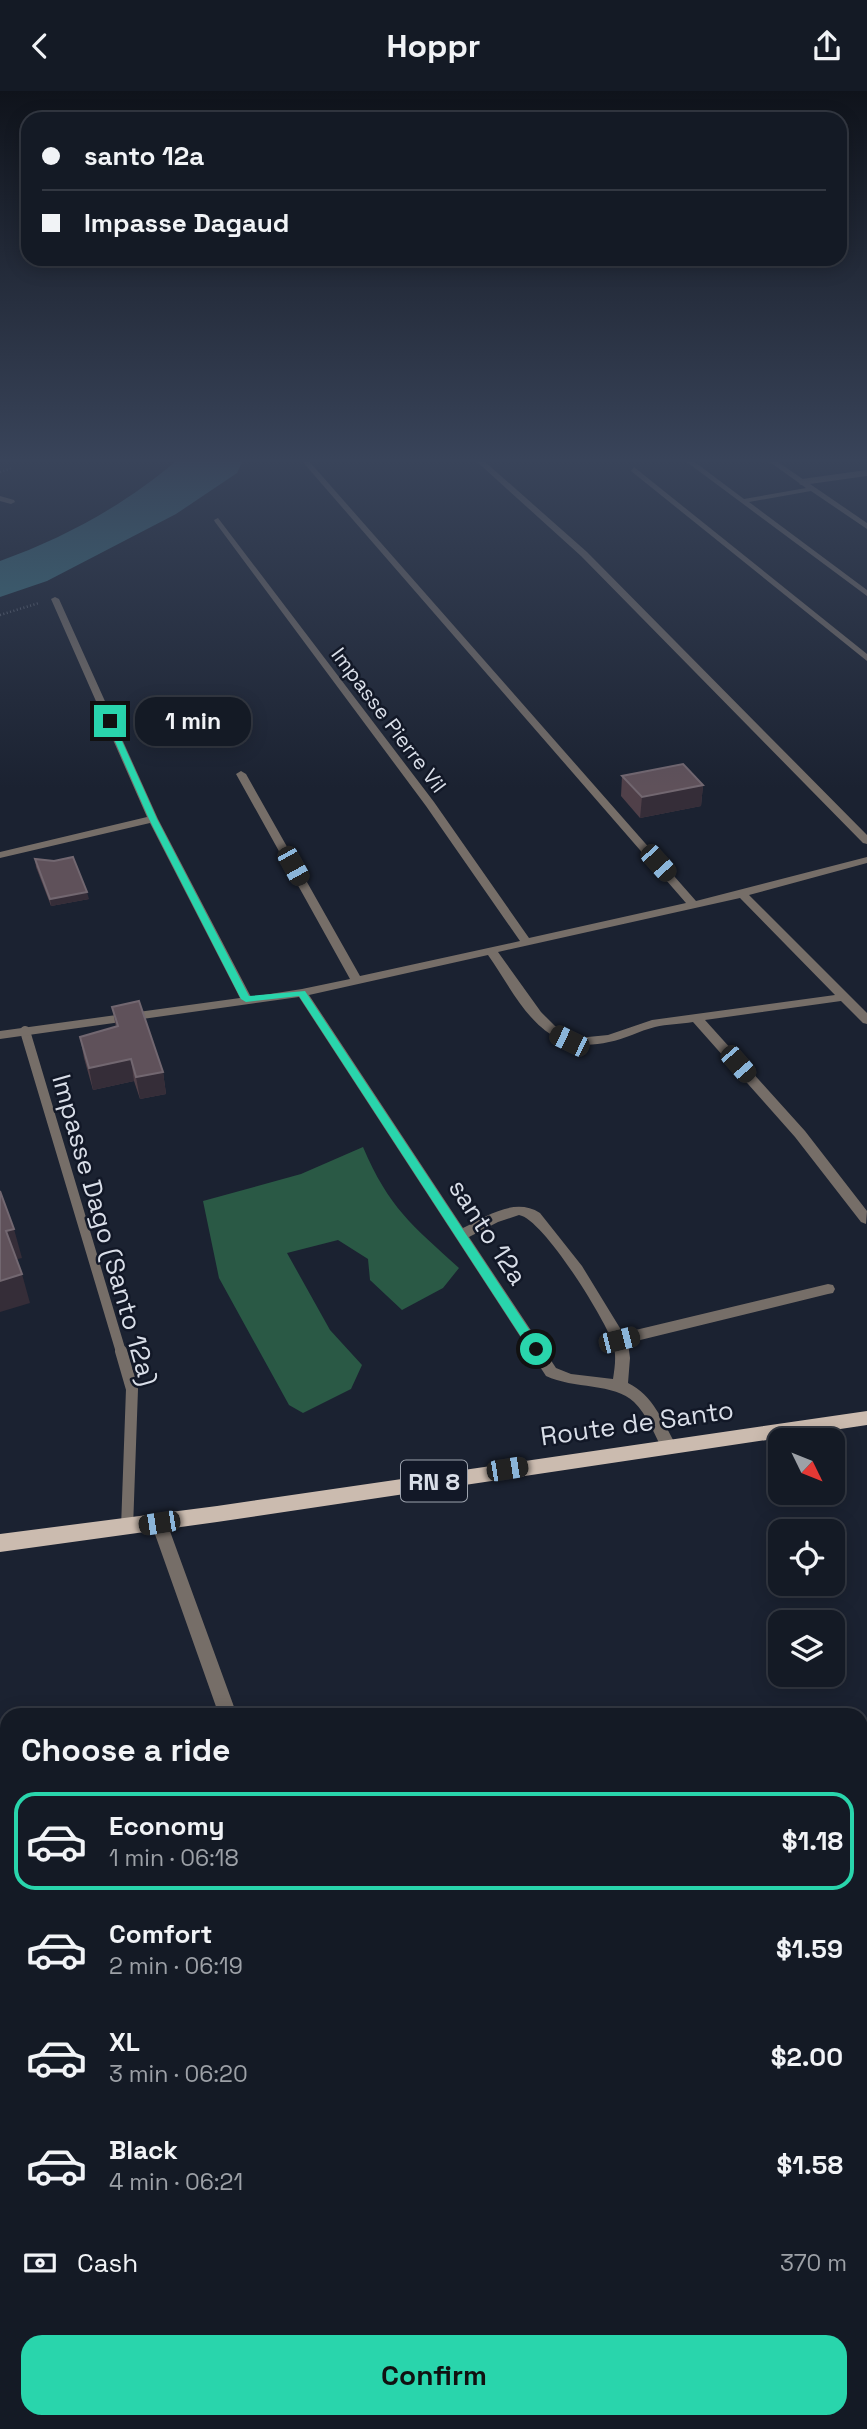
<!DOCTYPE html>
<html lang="en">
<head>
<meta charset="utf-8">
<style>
	body { margin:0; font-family:"Space Grotesk",sans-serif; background:#212732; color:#f1f3f6; height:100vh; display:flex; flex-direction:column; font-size:26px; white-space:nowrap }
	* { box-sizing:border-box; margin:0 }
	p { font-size:23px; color:#9da1a7 }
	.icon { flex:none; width:38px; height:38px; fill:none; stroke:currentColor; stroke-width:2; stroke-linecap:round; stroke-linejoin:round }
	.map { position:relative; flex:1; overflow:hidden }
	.drawer { position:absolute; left:0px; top:1617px; width:868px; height:721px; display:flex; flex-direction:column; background:#141a25; border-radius:21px 21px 0 0; box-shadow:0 4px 18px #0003,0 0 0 2px #333842 }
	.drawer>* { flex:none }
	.banner { position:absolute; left:21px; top:21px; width:826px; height:154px; border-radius:21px; box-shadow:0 4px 18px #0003,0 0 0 2px #333842; display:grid; align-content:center; height:154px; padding:0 21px; background:#141a25 }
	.needle { width:46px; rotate:133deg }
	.tools { position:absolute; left:768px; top:1337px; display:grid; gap:14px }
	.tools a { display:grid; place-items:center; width:77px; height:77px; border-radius:14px; background:#141a25; box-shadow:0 4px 18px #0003,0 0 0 2px #333842; font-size:35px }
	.end { position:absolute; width:32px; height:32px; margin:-16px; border:9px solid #29d5ac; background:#111; box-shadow:0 0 0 4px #111 }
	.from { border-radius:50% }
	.bubble { position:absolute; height:49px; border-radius:21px; background:#141a25; box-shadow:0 4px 18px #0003,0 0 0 2px #333842; font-size:23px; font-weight:700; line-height:49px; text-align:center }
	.car { position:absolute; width:21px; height:42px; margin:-21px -10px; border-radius:9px; box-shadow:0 0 5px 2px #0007; background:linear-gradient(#222 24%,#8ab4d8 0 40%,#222 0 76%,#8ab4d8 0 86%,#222 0) }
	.banner b { display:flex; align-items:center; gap:24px; height:66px; font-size:26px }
	.banner b+b { border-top:2px solid #333842 }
	.banner i { width:18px; height:18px; background:#f1f3f6 }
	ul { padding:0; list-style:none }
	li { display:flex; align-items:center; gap:21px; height:98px; margin:0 14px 10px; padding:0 7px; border:4px solid transparent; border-radius:21px }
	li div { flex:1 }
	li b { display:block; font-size:26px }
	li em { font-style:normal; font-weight:700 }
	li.current { border-color:#29d5ac }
	li>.icon { width:63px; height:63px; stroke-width:1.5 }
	h2 { padding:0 21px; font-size:32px; line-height:84px }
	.pay { display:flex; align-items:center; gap:18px; height:77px; padding:0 21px; font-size:26px }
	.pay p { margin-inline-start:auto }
	.primary-button { display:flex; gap:14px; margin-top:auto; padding:14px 21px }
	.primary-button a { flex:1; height:80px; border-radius:21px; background:#29d5ac; color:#111; font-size:28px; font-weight:700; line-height:80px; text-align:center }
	header { display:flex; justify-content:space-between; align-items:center; height:91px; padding:0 21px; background:#141a25; font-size:32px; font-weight:700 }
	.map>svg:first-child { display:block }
</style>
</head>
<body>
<header><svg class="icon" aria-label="back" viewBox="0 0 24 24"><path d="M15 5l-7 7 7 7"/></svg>Hoppr<svg class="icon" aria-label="share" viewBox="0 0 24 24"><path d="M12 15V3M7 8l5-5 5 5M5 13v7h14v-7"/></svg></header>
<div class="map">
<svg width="867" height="2338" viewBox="0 0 867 2338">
	<rect width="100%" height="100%" fill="#1b2231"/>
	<path fill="#2a5945" d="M363,1056C389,1117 412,1134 459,1177L443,1197L402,1219L370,1189L368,1168L338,1149L287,1162L330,1239L362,1274L351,1298L303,1322L289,1314L219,1187L203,1110L301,1083Z"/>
	<path fill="#3e7783" d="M177,369H243L237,382L176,423L47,490L0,506V470C64,447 125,414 177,369Z"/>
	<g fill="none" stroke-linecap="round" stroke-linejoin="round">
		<path stroke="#606774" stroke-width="2.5" stroke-dasharray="1 2.5" stroke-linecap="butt" d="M0,381L12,377
			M0,524L39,512"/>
		<path stroke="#766e68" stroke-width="6" d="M802,391L867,382"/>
		<path stroke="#766e68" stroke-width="10" d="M25,940L121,1261"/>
		<path stroke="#766e68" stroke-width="12" d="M121,1260L132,1298L127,1437"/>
		<path stroke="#766e68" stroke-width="16" d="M0,2291L7,2287"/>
		<path fill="#766e68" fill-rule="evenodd" d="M301,369H308L696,810L867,766V772L749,804L867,922V933L863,932L841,910L705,929L805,1040L867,1120L866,1133L861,1131L795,1046L693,931C681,933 667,933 655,936C639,940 625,948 609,951C542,967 520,910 488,864L309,904L463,1137C487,1125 515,1106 540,1122L582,1175L623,1242L828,1193L833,1194L835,1198L833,1202L828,1203L628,1252L630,1267L628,1292C653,1304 663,1331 676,1354L674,1358L668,1360L662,1358C654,1342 647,1324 634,1311C615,1292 573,1298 546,1285L299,906L0,948V940L240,907L150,732L0,767V761L147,726L51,508L55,506L59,508L158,728L251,906L302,898L350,888L236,683L241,680L246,683L360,885L520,850L426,715L215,431L214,429L218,427L434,711L529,847L686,812ZM740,807L835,904L652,929L608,944L578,947L562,942L541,921L498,861ZM519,1124C543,1128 603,1225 612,1250C617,1262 615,1275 613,1288L571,1283L556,1277L469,1146L498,1131Z
			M475,369H483L587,461L867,744V753L863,752L581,465Z
			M684,369H692L744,408L806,397L767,369H775L867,432V438L811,400L749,411L867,499V505Z
			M634,376L867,563V570L631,380Z
			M0,405L14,409L15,411L11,413L0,410Z
			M159,1425L165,1427L167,1432L237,1624H219L151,1432L153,1427Z
			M0,1668L7,1672V1728L0,1724Z
			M73,2331H97L98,2338H74Z"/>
		<path fill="#cbbbaf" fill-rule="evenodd" d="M867,1320V1334L217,1431L0,1461V1443L217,1415Z"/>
	</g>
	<path fill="#504049" d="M622,685L703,694L701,715L640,727L621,705Z
		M35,768L89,808L51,815L36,776Z
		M112,916L163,981L166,1003L140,1008L134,990L93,999L84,967L80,946L116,936Z"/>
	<path fill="#352d38" d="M703,694L701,715L640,727L642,706Z
		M87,801L89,808L51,815L50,808Z
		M131,968L134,990L93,999L89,977Z
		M163,981L166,1003L140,1008L136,986Z
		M14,1138L22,1167L13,1169L6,1140Z
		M22,1183L30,1212L0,1221V1190Z"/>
	<path fill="#5f515a" stroke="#726770" stroke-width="2" d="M683,673L703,694L642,706L622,685Z
		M73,766L87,801L50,808L35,768L54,770Z
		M139,910L163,981L136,986L131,968L89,977L80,946L118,935L112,916Z
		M0,1100L14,1138L6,1140L22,1183L0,1190Z"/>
	<linearGradient id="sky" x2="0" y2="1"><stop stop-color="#0f131b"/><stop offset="0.53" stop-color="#39445a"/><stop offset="1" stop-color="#39445a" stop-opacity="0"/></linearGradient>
	<rect width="867" height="697" fill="url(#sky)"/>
	<path fill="#29d5ac" d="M110,628L113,630L157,728L249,905L305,900L540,1255V1261H531L299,905L246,911L241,908L149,728L106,630Z"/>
	<g text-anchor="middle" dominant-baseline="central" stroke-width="5" stroke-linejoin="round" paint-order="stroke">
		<g font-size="21" fill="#d9dee8" stroke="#121827">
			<text transform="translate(389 629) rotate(53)">Impasse Pierre Vil</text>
		</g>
		<rect fill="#121827" stroke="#9da3ae" stroke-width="2" x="401" y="1369.5" width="66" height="41" rx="5"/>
		<g font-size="24" font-weight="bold" fill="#d9dee8">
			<text x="434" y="1390">RN 8</text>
		</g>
		<g font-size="26" fill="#d9dee8" stroke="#121827">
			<text transform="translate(105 1139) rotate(74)">Impasse Dago (Santo 12a)</text>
			<text transform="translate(488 1141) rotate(57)">santo 12a</text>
			<text transform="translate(637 1332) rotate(-8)">Route de Santo</text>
		</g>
	</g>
</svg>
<div class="tools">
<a><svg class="needle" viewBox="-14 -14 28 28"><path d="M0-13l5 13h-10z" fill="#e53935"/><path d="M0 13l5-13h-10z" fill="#9da1a7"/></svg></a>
<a><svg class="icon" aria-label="locate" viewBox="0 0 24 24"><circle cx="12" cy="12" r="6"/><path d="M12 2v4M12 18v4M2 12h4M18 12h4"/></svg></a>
<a><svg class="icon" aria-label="layers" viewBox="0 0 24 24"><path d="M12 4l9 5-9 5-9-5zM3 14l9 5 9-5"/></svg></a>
</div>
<i class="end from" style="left:536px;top:1258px"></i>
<i class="end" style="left:110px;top:630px"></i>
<div class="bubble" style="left:135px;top:606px;width:116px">1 min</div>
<i class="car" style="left:658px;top:772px;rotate:138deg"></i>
<i class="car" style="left:293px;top:775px;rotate:151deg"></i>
<i class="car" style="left:569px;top:950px;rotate:296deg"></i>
<i class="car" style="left:738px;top:973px;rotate:139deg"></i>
<i class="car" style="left:619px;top:1249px;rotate:76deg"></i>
<i class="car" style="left:507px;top:1378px;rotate:81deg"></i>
<i class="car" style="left:159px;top:1432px;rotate:261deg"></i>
<div class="banner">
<b><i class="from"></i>santo 12a</b>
<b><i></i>Impasse Dagaud</b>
</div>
<section class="drawer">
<h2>Choose a ride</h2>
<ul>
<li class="current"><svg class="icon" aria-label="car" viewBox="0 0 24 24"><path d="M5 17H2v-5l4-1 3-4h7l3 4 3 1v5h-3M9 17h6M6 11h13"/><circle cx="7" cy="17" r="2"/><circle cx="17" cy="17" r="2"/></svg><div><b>Economy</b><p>1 min · 06:18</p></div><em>$1.18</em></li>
<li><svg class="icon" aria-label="car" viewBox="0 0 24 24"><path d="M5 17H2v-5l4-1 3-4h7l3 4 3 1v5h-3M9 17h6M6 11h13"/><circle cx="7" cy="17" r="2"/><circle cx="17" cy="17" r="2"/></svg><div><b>Comfort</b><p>2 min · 06:19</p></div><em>$1.59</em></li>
<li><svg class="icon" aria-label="car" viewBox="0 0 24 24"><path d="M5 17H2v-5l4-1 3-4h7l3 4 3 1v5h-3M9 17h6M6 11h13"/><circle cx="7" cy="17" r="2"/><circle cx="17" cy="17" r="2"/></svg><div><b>XL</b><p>3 min · 06:20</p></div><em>$2.00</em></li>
<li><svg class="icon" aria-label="car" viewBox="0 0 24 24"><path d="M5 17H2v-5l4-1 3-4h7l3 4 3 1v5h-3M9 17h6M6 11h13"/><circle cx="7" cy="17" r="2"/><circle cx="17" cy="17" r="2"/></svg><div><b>Black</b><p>4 min · 06:21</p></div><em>$1.58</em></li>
</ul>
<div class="pay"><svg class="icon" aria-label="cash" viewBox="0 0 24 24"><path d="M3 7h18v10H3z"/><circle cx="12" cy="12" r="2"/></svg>Cash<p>370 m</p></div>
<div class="primary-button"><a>Confirm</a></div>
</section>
</div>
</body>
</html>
